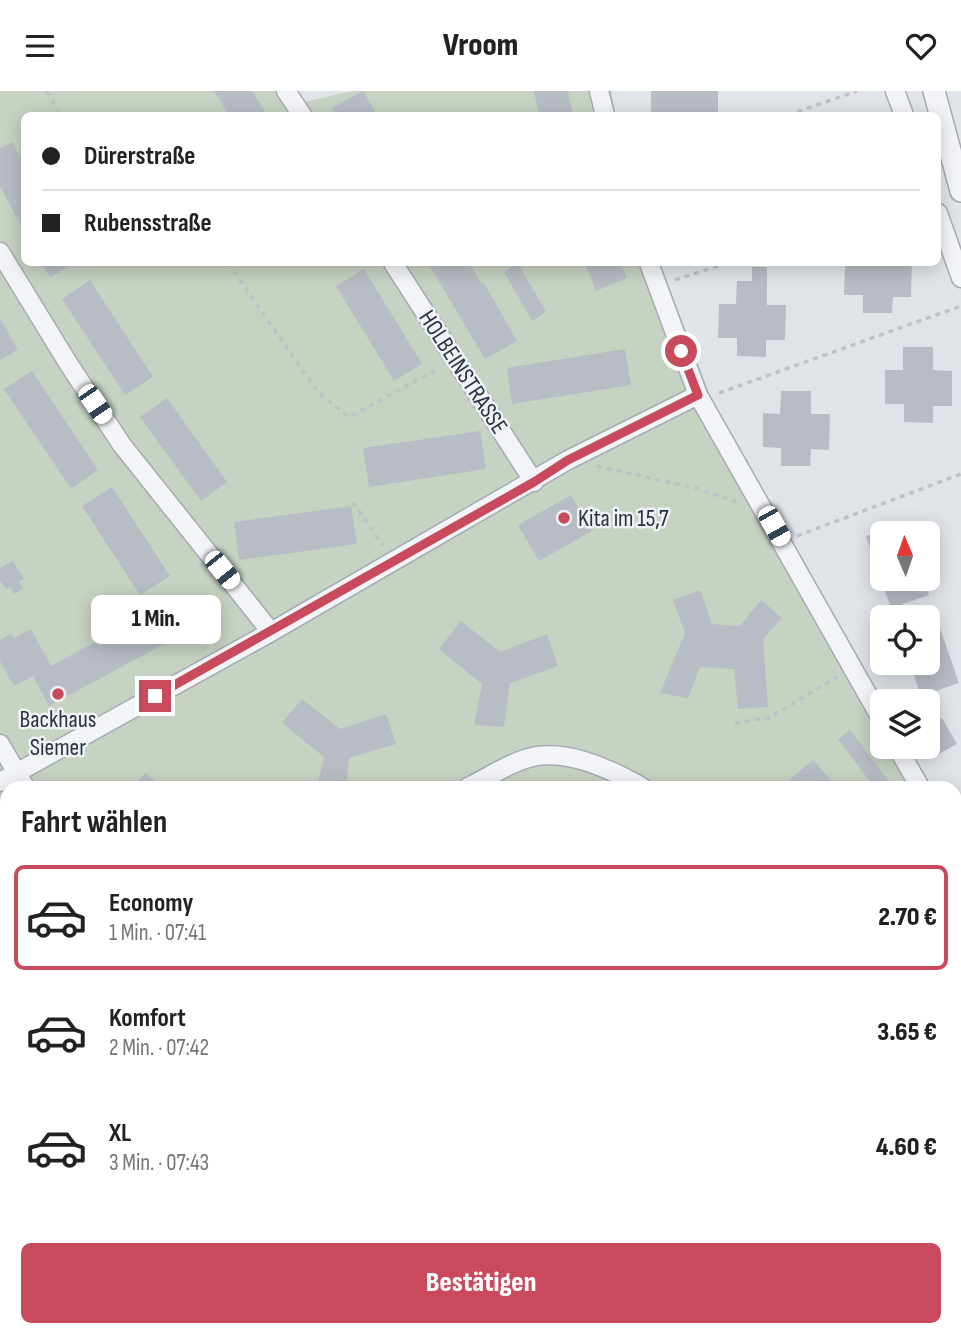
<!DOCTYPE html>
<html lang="de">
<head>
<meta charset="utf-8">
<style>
	body { margin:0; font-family:"Sofia Sans Condensed",sans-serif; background:#f2f2f2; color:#222; height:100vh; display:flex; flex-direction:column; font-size:26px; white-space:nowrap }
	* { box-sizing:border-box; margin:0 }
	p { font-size:23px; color:#767676 }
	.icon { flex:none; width:38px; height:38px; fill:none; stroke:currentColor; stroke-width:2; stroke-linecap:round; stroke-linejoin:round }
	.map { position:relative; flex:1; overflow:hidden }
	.details { position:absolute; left:0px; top:690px; width:962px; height:556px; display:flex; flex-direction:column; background:#fff; border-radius:21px 21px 0 0; box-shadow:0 4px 18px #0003 }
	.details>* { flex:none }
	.guide { position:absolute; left:21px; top:21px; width:920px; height:154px; border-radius:10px; box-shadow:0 4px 18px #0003; display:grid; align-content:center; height:154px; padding:0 21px; background:#fff }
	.needle { width:46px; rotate:358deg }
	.tools { position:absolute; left:870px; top:430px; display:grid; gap:14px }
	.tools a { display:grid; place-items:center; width:70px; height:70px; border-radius:10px; background:#fff; box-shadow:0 4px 18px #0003; font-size:35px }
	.end { position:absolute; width:32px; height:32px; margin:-16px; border:9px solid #c94a5c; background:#fff; box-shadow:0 0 0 4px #fff }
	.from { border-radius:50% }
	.bubble { position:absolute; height:49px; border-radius:10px; background:#fff; box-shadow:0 4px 18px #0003; font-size:23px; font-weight:800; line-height:49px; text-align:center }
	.car { position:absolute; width:21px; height:42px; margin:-21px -10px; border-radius:9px; box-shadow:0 0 5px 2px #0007; background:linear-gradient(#fff 24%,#345 0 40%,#fff 0 76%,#345 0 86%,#fff 0) }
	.guide b { display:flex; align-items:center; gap:24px; height:66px; font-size:26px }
	.guide b+b { border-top:2px solid #e0e0e0 }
	.guide i { width:18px; height:18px; background:#222 }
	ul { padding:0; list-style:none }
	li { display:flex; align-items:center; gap:21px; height:105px; margin:0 14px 10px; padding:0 7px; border:4px solid transparent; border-radius:10px }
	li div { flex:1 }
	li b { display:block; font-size:26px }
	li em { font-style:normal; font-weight:800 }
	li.current { border-color:#c94a5c }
	li>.icon { width:63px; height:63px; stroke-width:1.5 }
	h2 { padding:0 21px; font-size:32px; line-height:84px }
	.primary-button { display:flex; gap:14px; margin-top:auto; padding:14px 21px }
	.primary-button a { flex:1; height:80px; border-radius:10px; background:#c94a5c; color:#fff; font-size:28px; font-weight:800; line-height:80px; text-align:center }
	header { display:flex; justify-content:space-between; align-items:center; height:91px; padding:0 21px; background:#fff; font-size:32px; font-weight:800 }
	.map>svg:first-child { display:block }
</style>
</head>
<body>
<header><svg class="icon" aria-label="menu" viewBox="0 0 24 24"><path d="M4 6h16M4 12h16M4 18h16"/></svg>Vroom<svg class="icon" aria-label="heart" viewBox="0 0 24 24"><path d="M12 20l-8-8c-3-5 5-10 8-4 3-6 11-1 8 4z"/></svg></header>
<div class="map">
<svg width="961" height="1246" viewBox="0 0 961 1246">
	<rect width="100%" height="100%" fill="#e0e4e9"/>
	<path fill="#c6d2c2" d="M0,0H286L295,13L353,0H611L616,24H24V172H660L712,310L882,611V656H908L931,696H7V765L0,751Z"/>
	<path fill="#b8bdc5" d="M214,0H252L265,21L260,24H229Z
		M363,0L377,24H336L332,17Z
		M534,0H568L573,24H539Z
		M651,0H718V23L669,24V21H651Z
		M12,51L24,73V140L0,95V57Z
		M42,172H76L50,186Z
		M428,172H469L482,193L484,192L517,250L485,268Z
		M518,172L546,221L532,230L504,181Z
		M585,172H621L627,187L596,200Z
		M845,172H912L911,206H893L892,222H863V204H844Z
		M752,176H767V214H786L785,249H766V266L737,265V247H718L719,213H736L737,190H752Z
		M364,178L422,273L394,290L336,195Z
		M90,189L153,286L125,304L62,208Z
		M0,227L18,259L0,269Z
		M903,256H933V279L952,280V315H933V332L904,331V313H885V279H903Z
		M625,258L631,294L512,313L507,277Z
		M32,280L98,379L71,398L4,298Z
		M781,300H811V323H830L829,359L811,358L810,375H781V357L763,356V322L780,323Z
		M167,307L227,391L201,410L140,326Z
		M480,340L486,378L369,396L363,357Z
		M112,396L170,485L140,504L82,415Z
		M571,404L592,440L539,470L518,434Z
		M351,415L357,453L239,469L234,431Z
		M904,433L908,443H882V488H923L929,504L891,517L866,445Z
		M13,470L24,488L19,491L23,498L14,503L10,496L6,498L0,489V477Z
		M700,499L712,533L740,535L761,509L782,527L763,548L768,616L738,618L734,578L700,576L688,607L660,602L685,542L673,509Z
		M176,507L192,538L49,615L33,585L14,595L0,570V549L11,543L14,547L31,538L51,575Z
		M934,520L959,592L921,605L910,572H928V527L916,526Z
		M461,530L500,561L547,543L558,575L510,592L504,636L474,634L482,593L439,558Z
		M302,608L340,638L386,623L396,653L349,667L346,696H317L324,666L282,632Z
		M942,627L957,653L933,666L928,656V635Z
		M850,639L893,696H874L838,648Z
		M813,669L837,696H793L788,690Z
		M145,682L163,696H133Z
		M956,843L961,853V872L956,875Z
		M7,882V956L0,944V886Z
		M959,979L961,1013L956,1016V980Z
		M961,1110V1146L956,1148V1112Z
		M7,1145V1169L1,1172L0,1149Z
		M0,1223L7,1232V1239H12L17,1246H0Z
		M61,1239H122L126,1246H48Z
		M172,1239H211L215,1246H176Z
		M333,1239H361L364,1246H330L328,1241Z
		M405,1239H437L440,1246H408Z
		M670,1239H683L686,1246H654Z
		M726,1239H766L750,1246H729Z"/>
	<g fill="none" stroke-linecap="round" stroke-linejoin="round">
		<g stroke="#a6abb3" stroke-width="12">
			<path id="service" d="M0,1189L7,1201
				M29,1239L33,1246
				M134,1239L138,1246"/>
		</g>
		<g stroke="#a6abb3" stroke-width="21">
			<path id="minor" d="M286,0L302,24
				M599,0L605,24
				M895,0L904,24
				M938,122L961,187
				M0,161L68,272L122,354L271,541
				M393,172L534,391
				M649,172L698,304L882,629
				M0,653L25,696
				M897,656L920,696
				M0,691L271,541L568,369L698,304
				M468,696C485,688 503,676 522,669C561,654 608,677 642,696
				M956,756L961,765
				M956,804L961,801
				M0,828L7,824
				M703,1239L706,1246"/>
		</g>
		<g stroke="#a6abb3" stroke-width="24">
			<path id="tertiary" d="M934,0L961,100"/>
		</g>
		<path stroke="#bfc1c7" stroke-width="3.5" stroke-dasharray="5 5" stroke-linecap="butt" d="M47,0L60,24
			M788,24L857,0
			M228,172L318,301L349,326L438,278
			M675,189L727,172
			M719,302L961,215
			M597,375L699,398L736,411
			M353,411L383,455
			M797,445L961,383
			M735,632L769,627L837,586
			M0,986L7,981"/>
		<use href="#service" stroke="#f3f4f7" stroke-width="9"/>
		<use href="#minor" stroke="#f3f4f7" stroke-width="18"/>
		<use href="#tertiary" stroke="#f3f4f7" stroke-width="21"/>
		<path stroke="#fff" stroke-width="24" d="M0,751L7,765
			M956,1060L961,1058
			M262,1239L265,1246
			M529,1246L546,1239"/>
	</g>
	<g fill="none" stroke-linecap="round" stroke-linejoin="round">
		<path stroke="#c94a5c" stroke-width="9" d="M155,605L534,391L568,369L698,304L681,260"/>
	</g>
	<g fill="#c94a5c" stroke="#f0f2f6" stroke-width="2.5">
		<circle cx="564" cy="427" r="7"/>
		<circle cx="58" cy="603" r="7"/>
	</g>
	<g text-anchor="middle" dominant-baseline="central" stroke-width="5" stroke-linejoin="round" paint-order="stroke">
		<g font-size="24" fill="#2a313f" stroke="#f0f2f6">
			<text transform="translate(463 281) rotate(57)">HOLBEINSTRASSE</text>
		</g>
		<g font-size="24" fill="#2a313f" stroke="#f0f2f6" text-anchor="start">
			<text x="578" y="427">Kita im 15,7</text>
			<text x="58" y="628" text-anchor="middle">Backhaus<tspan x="58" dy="28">Siemer</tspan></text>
		</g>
	</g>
</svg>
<div class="tools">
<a><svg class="needle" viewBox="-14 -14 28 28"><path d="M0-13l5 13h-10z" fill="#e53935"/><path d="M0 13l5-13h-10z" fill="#767676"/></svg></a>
<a><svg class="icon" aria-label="locate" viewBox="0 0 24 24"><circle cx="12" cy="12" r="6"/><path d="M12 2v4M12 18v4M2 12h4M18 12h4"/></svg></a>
<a><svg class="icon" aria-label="layers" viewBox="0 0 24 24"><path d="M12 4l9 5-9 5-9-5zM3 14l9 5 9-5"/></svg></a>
</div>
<i class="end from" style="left:681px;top:260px"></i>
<i class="end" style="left:155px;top:605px"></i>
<div class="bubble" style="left:91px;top:504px;width:130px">1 Min.</div>
<i class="car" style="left:95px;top:313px;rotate:146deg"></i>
<i class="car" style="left:774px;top:435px;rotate:151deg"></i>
<i class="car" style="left:222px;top:479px;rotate:141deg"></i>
<div class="guide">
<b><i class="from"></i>Dürerstraße</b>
<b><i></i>Rubensstraße</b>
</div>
<section class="details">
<h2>Fahrt wählen</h2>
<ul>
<li class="current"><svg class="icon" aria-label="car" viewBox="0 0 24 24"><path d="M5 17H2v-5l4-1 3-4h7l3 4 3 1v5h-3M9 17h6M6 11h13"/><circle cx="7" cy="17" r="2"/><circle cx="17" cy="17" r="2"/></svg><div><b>Economy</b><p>1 Min. · 07:41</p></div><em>2.70 €</em></li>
<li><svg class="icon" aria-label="car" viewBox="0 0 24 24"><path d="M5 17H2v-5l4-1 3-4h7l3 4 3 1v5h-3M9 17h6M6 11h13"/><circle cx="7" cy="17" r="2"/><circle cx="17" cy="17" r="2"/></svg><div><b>Komfort</b><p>2 Min. · 07:42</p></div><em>3.65 €</em></li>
<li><svg class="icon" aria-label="car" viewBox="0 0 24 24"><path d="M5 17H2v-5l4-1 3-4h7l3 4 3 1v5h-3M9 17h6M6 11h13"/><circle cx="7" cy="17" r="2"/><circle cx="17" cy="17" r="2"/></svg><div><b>XL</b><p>3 Min. · 07:43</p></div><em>4.60 €</em></li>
</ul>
<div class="primary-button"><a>Bestätigen</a></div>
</section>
</div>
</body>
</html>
